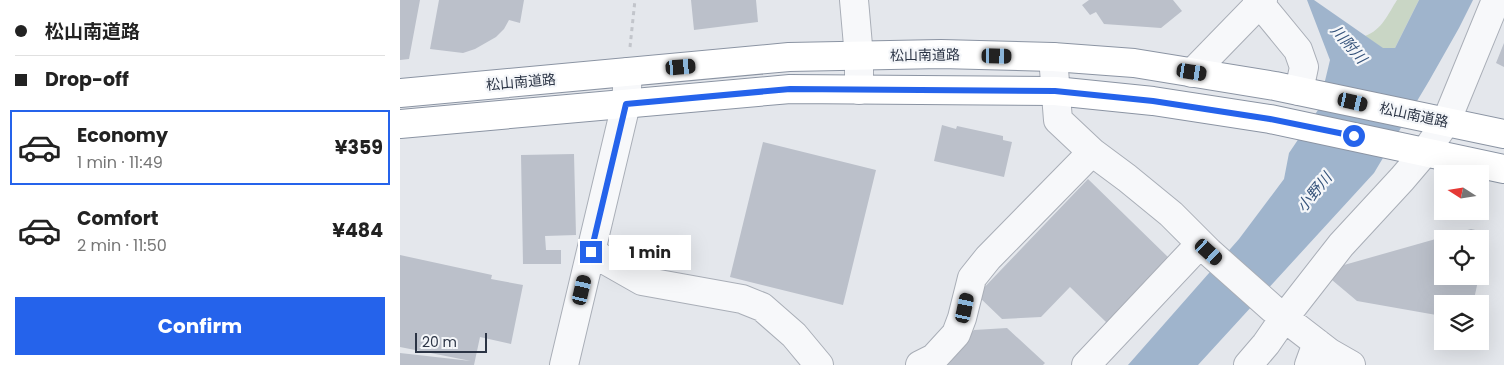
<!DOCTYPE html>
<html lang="en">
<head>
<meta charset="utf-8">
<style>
	body { margin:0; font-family:Poppins,"Noto Sans JP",sans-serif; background:#f2f2f2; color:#222; height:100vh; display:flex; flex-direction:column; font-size:19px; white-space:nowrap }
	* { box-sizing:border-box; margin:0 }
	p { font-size:16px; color:#767676 }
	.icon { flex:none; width:28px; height:28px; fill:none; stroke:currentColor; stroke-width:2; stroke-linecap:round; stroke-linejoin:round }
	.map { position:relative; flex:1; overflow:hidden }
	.drawer { display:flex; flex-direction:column; background:#fff; width:400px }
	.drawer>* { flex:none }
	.banner { display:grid; align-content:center; height:110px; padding:0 15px; background:#fff }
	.needle { width:32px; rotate:282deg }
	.buttons { position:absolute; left:1034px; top:165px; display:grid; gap:10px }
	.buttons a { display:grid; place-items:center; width:55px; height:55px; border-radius:0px; background:#fff; box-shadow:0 5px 20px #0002; font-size:25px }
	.scale { position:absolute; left:15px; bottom:12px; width:72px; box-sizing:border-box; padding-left:5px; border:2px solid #2b3445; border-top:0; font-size:14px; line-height:18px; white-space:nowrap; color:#2b3445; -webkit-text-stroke:4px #f4f6f9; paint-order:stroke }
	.end { position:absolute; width:22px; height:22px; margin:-11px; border:6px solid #2563eb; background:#fff; box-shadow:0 0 0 2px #fff }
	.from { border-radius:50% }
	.bubble { position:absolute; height:35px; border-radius:0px; background:#fff; box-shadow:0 5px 20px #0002; font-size:16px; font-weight:700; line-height:35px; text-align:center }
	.car { position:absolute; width:15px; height:30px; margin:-15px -8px; border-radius:6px; box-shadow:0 0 4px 1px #0007; background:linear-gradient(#222 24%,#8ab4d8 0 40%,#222 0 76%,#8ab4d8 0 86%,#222 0) }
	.banner b { display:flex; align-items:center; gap:18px; height:48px; font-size:19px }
	.banner b+b { border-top:1px solid #e0e0e0 }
	.banner i { width:12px; height:12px; background:#222 }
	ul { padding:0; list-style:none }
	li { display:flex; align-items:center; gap:15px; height:75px; margin:0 10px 8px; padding:0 5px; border:2px solid transparent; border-radius:0px }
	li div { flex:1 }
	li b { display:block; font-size:19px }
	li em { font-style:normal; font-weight:700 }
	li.active { border-color:#2563eb }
	li>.icon { width:45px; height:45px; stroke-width:1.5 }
	.cta { display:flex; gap:10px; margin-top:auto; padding:10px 15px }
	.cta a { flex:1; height:58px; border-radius:0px; background:#2563eb; color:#fff; font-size:20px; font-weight:700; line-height:58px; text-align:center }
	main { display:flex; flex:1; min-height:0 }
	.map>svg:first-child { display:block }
</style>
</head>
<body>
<main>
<section class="drawer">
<div class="banner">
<b><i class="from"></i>松山南道路</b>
<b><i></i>Drop-off</b>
</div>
<ul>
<li class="active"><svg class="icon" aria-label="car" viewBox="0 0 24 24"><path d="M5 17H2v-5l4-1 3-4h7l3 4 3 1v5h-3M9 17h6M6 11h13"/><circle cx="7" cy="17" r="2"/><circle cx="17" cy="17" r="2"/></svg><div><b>Economy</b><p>1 min · 11:49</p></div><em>¥359</em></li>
<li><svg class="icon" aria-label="car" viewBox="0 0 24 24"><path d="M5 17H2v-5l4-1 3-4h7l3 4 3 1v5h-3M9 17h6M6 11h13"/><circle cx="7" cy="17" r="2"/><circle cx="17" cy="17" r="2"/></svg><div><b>Comfort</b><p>2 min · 11:50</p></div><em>¥484</em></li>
</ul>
<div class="cta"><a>Confirm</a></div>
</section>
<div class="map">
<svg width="1104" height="365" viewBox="0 0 1104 365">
	<rect width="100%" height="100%" fill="#e4e7ec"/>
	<path fill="#c9d6c5" d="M997,0H1019L995,48H982L965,36C982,30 988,14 997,0Z"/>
	<path fill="#9fb4cc" d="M907,0H914L983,48H995L1019,0H1073L1059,28L1029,81L974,173L798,365H728L839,239L884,179L889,153L918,110L930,60Z"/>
	<path fill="#bbc0ca" d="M0,0H20L9,59L0,60Z
		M39,0H124L120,23L109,20L104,29L96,37L75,49L63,53L30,49Z
		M291,0H356L358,22L294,30Z
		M689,0H773L782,11L761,28L704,24L696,12L690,15L682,5Z
		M1104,43V67L1096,63Z
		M542,125L556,129L557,126L603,136V140L612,142L604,177L534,161Z
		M363,142L476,170L443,305L330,277Z
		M174,154L176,235L145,236L146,250H161V264H123L121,155Z
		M688,179L770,259L707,323L670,287L641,317L602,319L577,295Z
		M1071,229L1088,233L1081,268L1080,239H1042V276H1079L1073,304H1042V316L957,301L932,280L944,265Z
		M0,255L92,275L91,279L123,285L111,344L80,337L74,365H0V353L71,361L0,347Z
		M607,328L645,363L643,365H542L574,330Z"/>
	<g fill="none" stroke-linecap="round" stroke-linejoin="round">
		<g stroke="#a9aeb7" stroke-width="30">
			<path id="minor" d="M454,0L459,57V90
				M857,0L898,50L904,67L899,91
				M653,57L658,120L692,152L727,178L771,214L809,252L873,309L930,353L951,365
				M792,73L863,0
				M191,252L242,281L342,299L362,307L394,335L419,365
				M164,365L226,104L228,72
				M520,365L534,358L556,334L562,318L572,278L588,258L692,152
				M686,365L800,244
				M848,365L866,344L884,318L941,245L1002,179L1025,152L1046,122L1096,0
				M909,365L917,343"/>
		</g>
		<g stroke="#8b94a3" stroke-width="30">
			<path id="highway" d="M0,93L389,57L541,54L653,57L734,63L875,86L1104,134
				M0,124L390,89L655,91L753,101L870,119L1104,169"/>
		</g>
		<path stroke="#c2c5cb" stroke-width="3" stroke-dasharray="4 4" stroke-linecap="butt" d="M230,47L235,0"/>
		<use href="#minor" stroke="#f7f8fa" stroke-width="28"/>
		<use href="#highway" stroke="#fff" stroke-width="28"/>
	</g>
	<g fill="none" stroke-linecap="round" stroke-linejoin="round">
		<path stroke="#2563eb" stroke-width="6" d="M191,252L226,104L390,89L655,91L753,101L870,119L954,136"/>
	</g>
	<g text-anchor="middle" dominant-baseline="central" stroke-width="4.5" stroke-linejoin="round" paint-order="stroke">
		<g font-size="14" fill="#2b3445" stroke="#f4f6f9">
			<text transform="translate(525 55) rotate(-1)">松山南道路</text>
			<text transform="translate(121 82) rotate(-5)">松山南道路</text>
			<text transform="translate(1014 115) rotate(12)">松山南道路</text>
		</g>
		<g font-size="15" font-style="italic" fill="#34527a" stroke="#f4f6f9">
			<text transform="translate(949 44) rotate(49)">川附川</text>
			<text transform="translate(914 192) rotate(-51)">小野川</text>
		</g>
	</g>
</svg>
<div class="buttons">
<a><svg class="needle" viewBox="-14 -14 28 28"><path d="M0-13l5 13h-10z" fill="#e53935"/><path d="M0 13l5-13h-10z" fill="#767676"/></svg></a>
<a><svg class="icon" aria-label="locate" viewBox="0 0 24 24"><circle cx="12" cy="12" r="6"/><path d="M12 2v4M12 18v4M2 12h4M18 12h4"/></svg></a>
<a><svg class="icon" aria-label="layers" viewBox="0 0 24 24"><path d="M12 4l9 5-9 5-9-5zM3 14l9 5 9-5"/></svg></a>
</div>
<div class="scale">20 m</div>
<i class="end from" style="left:954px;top:136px"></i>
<i class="end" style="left:191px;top:252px"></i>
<div class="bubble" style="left:209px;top:235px;width:82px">1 min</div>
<i class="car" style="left:597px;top:56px;rotate:91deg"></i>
<i class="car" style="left:281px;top:67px;rotate:85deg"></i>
<i class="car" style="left:792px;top:72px;rotate:99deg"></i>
<i class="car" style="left:953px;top:102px;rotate:103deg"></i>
<i class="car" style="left:809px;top:252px;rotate:132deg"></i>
<i class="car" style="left:182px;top:290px;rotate:13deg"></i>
<i class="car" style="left:565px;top:308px;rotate:12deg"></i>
</div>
</main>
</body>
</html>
